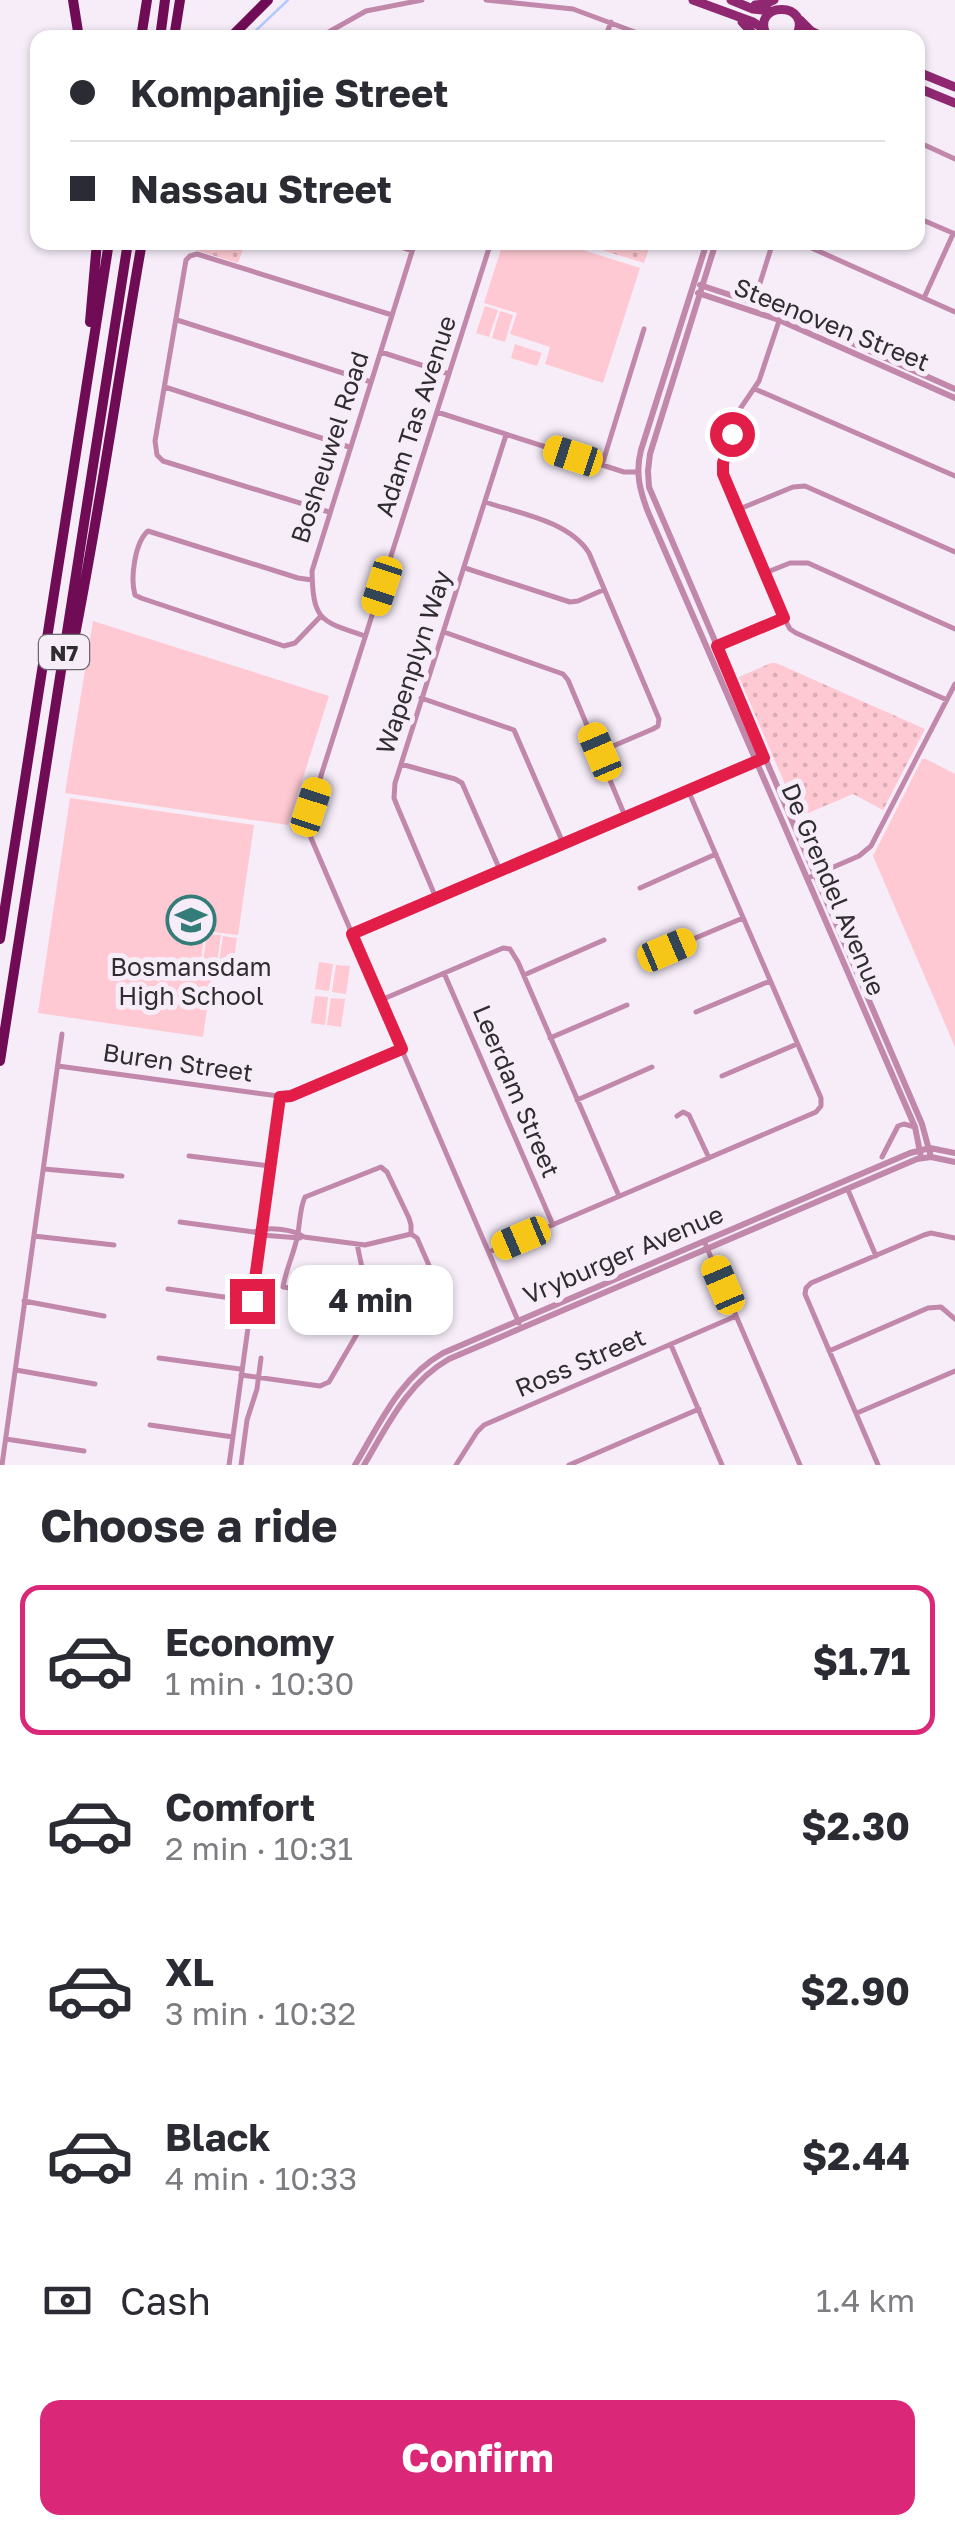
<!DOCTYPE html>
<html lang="en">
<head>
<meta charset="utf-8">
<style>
	body { margin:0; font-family:"Golos Text",sans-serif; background:#f7f7f7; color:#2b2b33; height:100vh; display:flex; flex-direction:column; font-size:38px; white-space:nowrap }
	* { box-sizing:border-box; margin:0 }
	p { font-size:32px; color:#7c7c81 }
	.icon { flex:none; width:55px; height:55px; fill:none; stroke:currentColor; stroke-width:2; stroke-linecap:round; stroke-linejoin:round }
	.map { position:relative; height:1465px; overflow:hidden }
	.side { display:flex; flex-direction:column; background:#fff; flex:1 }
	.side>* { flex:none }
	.top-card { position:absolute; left:30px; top:30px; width:895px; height:220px; border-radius:20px; box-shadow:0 2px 8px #0004; display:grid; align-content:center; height:220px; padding:0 40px; background:#fff }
	.end { position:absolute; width:45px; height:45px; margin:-22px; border:12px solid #e11d48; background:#fff; box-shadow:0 0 0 5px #fff }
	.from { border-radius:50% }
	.bubble { position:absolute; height:70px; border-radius:20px; background:#fff; box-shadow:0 2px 8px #0004; font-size:32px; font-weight:700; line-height:70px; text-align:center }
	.car { position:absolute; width:30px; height:60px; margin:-30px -15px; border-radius:12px; box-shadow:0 0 8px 2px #0007; background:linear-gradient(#f5c518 24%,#345 0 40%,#f5c518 0 76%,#345 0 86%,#f5c518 0) }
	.top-card b { display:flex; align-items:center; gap:35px; height:95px; font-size:38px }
	.top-card b+b { border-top:2px solid #e1e1e2 }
	.top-card i { width:25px; height:25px; background:#2b2b33 }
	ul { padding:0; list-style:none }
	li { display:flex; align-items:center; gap:30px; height:150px; margin:0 20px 15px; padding:0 20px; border:5px solid transparent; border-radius:20px }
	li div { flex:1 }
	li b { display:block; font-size:38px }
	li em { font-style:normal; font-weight:700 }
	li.active { border-color:#db2777 }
	li>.icon { width:90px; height:90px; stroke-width:1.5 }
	h2 { padding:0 40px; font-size:45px; line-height:120px }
	.pay { display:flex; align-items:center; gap:25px; height:110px; padding:0 40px; font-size:38px }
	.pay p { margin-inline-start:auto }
	.action { display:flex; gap:20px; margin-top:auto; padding:20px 40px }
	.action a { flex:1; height:115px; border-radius:20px; background:#db2777; color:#fff; font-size:40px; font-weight:700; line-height:115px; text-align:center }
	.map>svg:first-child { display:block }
</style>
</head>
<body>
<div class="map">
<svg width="955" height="1465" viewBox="0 0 955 1465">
	<defs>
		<pattern id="park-dots" width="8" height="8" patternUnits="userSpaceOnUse" patternTransform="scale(2.5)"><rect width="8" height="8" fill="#fec9d2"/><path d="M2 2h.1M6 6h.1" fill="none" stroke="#daadb5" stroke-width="1.8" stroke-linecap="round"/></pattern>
	</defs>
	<rect width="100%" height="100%" fill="#f6edf9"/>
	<path fill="#fec9d2" d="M503,243H561L640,268L603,383L545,364L550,347L510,334L517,313L484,303Z
		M485,306L498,310L489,337L476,333Z
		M500,311L513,315L505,342L492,338Z
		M515,344L542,353L537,366L511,358Z
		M93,621L329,696L288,825L65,793Z
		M922,759H926L955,774V1047L873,856Z
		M70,798L254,825L238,935L205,931L200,966L213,968L203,1037L38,1013Z
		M207,934L221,935L217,963L203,961Z
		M223,936L237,938L233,965L219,963Z
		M319,962L333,964L329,991L315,989Z
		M336,965L350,966L346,994L332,992Z
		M315,996L328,997L325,1025L311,1023Z
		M331,998L345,999L341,1027L327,1025Z"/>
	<path fill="url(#park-dots)" d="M181,243L245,242V243L238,263L182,246Z
		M579,243H651L644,263Z
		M771,663H776L925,729L883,810L853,794L799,817L739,677Z"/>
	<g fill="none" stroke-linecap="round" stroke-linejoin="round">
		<path stroke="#b3c8fc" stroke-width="2.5" d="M248,38L288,0"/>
		<path stroke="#c188ab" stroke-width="5" d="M486,0L573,9L651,38
			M318,38L366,11L422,0
			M605,38L611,22
			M918,142L955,159
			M918,218L955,234
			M386,242L412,251
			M491,242L311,807L308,824L311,838L519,1323
			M798,242L955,312
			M924,298L953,234
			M754,302L773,242
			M177,320L371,382
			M779,321L759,381L740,409L722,470L784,618
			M381,352L449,374
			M165,387L349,447
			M755,389L955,476
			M437,412L624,472H637
			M602,465L644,329
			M485,502C518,513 569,521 589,553L659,719L658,726L653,729L599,752
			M737,510L793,487L805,486L955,552
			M329,512L163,461L157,455L155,441L186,260L190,256L197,254L392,315
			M465,568L570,602L578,601L603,590
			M765,573L790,563H808L955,629
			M312,580L298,578L148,531C135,542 130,578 135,595L141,598L284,646L295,643L320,617
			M444,632L563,674L568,680L625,816
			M365,636C321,621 313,622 312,571L415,242
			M717,646L784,618L790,629L796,633L947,700
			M421,698L514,730L563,843
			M401,764L455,779L462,783L500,870
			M808,878L859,856L871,846L955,684
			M640,888L716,854
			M436,898L398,808L394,798L395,783L506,435
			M352,934L764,757
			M667,950L743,918
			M444,973L553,1225
			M524,975L604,940
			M381,1000L503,948L510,949L518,962L619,1196
			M696,1012L770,981
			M550,1038L627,1005
			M58,1066L286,1097L402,1049
			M722,1076L797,1044
			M577,1100L652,1067
			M677,1116L683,1112L689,1115L709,1158
			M189,1156L270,1166
			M882,1157L898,1126L904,1124L915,1127
			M44,1169L122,1176
			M848,1190L876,1256
			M180,1222L254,1232L261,1235L300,1238
			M254,1232C267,1226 293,1229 304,1237L365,1245L411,1234L417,1238L431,1270V1276L424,1281L361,1298L283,1287C286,1268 295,1252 298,1233C300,1221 300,1207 305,1197L381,1167L387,1172L409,1218L411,1225V1234
			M34,1236L114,1245
			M704,1241L800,1465
			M489,1252L816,1112L821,1106V1098L688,790
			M168,1289L252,1301
			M24,1301L104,1316
			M671,1345L722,1465
			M829,1351L928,1308L941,1307L955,1319
			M159,1358L240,1369
			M16,1370L95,1384
			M241,1375L320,1386L329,1382L371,1310L357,1244
			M857,1413L955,1371
			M150,1425L233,1437
			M6,1439L84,1451
			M2,1465L62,1034
			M229,1465L280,1097
			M241,1465L247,1420L257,1389L261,1358
			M456,1465L477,1432L484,1425L736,1316
			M569,1465L699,1409
			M878,1465L805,1294L806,1288L811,1283L924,1235L931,1233L955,1238"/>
		<path stroke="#c188ab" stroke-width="6" d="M707,242L641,450C635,473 640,491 648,512L915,1127L921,1157
			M716,242L650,454L648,471L649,487L922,1124L931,1157
			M700,285L782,312L955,389
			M698,293L779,320L955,398
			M355,1465C379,1425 400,1377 443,1353L910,1153L930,1148L955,1153
			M364,1465C388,1425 407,1383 449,1359L917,1159L931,1157L955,1162"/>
		<path stroke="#8f2771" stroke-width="9" d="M693,0L753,22L764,29
			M731,0L753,9L770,11
			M755,5L765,4L774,0
			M800,20L811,31L826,38
			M742,22L757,38
			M768,38C746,0 817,0 795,38
			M918,72L955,87
			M918,88L955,103"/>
		<path stroke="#700c56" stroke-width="10" d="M73,0L79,38
			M141,38L147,0
			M160,38L165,0
			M174,38L180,0
			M230,38L268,0
			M90,322L97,242
			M69,665C98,525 117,383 142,242
			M0,939L109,242
			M0,1061L128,242"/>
	</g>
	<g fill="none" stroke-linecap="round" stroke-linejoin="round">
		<path stroke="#e11d48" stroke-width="12" d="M252,1301L280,1097L291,1096L402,1049L352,934L764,758L717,646L784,618L723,474V463L732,434"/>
	</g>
	<defs>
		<g id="school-ring" transform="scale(2.5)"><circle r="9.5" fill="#f6edf9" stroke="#337c7a" stroke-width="1.5"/><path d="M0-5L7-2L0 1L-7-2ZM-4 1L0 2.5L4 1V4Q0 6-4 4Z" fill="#337c7a"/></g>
	</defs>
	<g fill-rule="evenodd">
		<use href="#school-ring" x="191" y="920"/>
	</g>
	<g text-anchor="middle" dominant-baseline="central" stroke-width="10" stroke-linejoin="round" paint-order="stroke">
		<rect fill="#f6edf9" stroke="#6b676d" stroke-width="2.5" x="39" y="635" width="50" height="34" rx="8"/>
		<g font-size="22" font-weight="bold" fill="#302d31">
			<text x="64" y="652">N7</text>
		</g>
		<g font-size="25" fill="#302d31" stroke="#f6edf9">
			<text transform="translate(832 324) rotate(22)">Steenoven Street</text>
			<text transform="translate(415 416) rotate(-72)">Adam Tas Avenue</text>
			<text transform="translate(329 447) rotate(-72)">Bosheuwel Road</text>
			<text transform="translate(413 662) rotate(-72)">Wapenplyn Way</text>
			<text transform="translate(834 889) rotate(67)">De Grendel Avenue</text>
			<text transform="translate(178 1062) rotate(8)">Buren Street</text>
			<text transform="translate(517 1091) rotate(67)">Leerdam Street</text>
			<text transform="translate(623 1254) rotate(-23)">Vryburger Avenue</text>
			<text transform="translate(580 1362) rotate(-23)">Ross Street</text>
		</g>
		<g font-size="25" fill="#302d31" stroke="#f6edf9">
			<text x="191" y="966">Bosmansdam<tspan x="191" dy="29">High School</tspan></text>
		</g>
	</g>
</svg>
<i class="end from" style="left:732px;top:434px"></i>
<i class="end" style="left:252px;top:1301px"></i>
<div class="bubble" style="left:288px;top:1265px;width:165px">4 min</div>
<i class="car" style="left:573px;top:456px;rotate:288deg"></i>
<i class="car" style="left:382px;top:586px;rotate:198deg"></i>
<i class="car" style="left:600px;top:752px;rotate:337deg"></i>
<i class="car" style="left:311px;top:807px;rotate:18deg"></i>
<i class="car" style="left:667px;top:950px;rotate:67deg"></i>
<i class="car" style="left:521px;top:1238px;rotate:247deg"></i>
<i class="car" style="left:723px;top:1285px;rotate:337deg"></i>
<div class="top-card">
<b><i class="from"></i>Kompanjie Street</b>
<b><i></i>Nassau Street</b>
</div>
</div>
<section class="side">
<h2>Choose a ride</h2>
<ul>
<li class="active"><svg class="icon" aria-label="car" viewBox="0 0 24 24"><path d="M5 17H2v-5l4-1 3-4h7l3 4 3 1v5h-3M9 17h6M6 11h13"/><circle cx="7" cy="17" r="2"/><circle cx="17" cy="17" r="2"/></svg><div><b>Economy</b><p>1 min · 10:30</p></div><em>$1.71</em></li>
<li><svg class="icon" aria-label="car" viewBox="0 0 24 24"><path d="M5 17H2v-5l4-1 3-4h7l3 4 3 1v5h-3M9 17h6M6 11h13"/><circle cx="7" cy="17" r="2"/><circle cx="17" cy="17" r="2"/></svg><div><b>Comfort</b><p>2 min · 10:31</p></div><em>$2.30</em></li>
<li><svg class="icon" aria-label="car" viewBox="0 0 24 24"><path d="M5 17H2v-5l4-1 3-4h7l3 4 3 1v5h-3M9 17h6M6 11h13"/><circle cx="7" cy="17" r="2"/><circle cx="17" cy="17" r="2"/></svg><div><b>XL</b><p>3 min · 10:32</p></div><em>$2.90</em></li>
<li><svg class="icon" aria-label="car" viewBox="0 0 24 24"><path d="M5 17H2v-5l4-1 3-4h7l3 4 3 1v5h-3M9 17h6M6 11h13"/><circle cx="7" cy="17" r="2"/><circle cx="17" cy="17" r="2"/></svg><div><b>Black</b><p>4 min · 10:33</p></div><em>$2.44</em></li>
</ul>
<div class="pay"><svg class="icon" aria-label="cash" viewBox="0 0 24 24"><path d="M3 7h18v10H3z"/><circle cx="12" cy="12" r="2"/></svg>Cash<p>1.4 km</p></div>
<div class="action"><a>Confirm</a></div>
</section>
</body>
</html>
